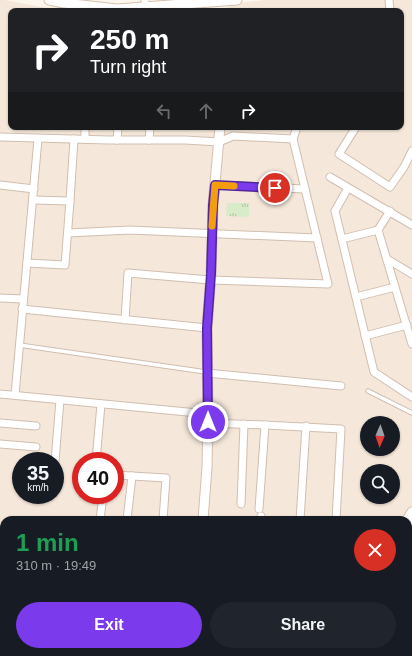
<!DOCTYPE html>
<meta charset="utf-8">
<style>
:root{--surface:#171b24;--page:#20242c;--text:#f1f3f6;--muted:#9ea1a6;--accent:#7c3aed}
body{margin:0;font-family:Helvetica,sans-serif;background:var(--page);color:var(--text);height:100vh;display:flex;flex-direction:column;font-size:15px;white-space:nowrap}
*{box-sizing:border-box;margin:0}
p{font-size:13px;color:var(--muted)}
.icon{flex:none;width:22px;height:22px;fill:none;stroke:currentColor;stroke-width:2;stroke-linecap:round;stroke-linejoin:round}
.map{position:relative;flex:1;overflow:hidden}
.side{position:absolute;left:0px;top:516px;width:412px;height:140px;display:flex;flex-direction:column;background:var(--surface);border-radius:12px 12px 0 0;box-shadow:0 1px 3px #0004}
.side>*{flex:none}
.banner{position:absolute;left:8px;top:8px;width:396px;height:122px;border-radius:8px;box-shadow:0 1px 3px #0004;background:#202124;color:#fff;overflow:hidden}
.needle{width:26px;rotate:182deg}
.buttons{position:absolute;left:360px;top:416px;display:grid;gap:8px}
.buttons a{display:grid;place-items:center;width:40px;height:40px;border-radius:50%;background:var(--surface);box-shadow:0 1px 3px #0004;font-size:20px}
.speed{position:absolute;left:12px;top:452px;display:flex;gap:8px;font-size:20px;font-weight:700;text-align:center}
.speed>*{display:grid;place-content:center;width:52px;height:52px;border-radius:50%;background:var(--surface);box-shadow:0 1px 3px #0004;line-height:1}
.speed small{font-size:10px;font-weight:400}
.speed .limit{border:6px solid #d22;background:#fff;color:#111}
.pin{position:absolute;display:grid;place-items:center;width:34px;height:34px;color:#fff;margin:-17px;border:2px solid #fff;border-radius:50%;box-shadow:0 1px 4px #0007}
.me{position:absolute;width:44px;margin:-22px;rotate:0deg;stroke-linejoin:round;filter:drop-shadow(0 0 3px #0008)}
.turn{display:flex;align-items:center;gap:14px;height:84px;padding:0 16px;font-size:18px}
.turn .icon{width:52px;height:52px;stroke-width:2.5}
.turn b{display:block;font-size:28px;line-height:34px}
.lanes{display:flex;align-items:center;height:38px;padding:0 16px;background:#0003;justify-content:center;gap:20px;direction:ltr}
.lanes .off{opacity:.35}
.round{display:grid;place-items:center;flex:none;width:42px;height:42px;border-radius:21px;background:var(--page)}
.headline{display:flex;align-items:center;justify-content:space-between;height:68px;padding:0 16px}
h1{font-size:24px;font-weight:600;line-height:30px;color:#1e9e55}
.button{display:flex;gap:8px;margin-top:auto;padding:8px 16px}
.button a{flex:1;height:46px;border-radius:24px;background:var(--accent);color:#fff;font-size:16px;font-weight:600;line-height:46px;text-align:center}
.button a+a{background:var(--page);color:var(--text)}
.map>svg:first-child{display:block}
</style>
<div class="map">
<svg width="412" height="656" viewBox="0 0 412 656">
<defs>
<pattern id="grass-tufts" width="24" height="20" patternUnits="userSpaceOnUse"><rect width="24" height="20" fill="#d8ecc9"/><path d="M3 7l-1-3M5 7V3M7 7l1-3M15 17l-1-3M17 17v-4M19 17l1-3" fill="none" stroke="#b4c2a5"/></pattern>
</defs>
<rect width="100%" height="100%" fill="#fdf6ec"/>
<!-- residential -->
<g fill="#f5e8da" fill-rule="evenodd">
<path d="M0,0H5L62,11H11V127H215L200,520H4V570L0,569ZM21,461H55V495H21ZM81,461H115V495H81Z"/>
<path d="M265,0H412V507L404,520H206L215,202L220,127H401V11H227L228,4ZM367,423H393V449H367ZM367,471H393V497H367Z"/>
<polygon points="412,553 412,656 402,656 395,652 408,652 408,560"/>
<polygon points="0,578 4,579 4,652 321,652 319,656 0,656"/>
</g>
<!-- grass -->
<polygon fill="url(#grass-tufts)" points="227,203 249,203 249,217 226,216"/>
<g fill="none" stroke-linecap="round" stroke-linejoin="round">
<defs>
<g id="lane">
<polyline points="19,345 206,372"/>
<polyline points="368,391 412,413"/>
<polyline points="151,652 180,656"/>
<polyline points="87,656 87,652"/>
<polyline points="201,656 201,652"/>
<polyline points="235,656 237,652"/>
<polyline points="269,656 272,652"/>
</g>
<g id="street">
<polyline points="145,0 145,2"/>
<polyline points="389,0 390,11"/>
<polyline points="356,127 339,154 390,187 404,167 412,151"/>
<polyline points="0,137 108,140 185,140 219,142 233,136 293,139"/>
<polyline points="85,139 85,127"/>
<polyline points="117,140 118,127"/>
<polyline points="149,140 150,127"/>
<polyline points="330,177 412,225"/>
<polyline points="0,185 34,189"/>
<polyline points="215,185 305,189"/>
<polyline points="348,188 335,211 374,372 412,397"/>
<polyline points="33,200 70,201 74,139"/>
<polyline points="390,211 378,230 412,344"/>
<polyline points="68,233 130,230 317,238"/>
<polyline points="342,239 378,230"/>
<polyline points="387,259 412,274"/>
<polyline points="27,263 65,265 70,201"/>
<polyline points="356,297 395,287"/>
<polyline points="0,298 23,299"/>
<polyline points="22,309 207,328"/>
<polyline points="125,320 128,273 210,280 328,284 293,139 297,127"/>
<polyline points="365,336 407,325"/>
<polyline points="207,373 341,386"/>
<polyline points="0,394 208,414"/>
<polyline points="15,395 38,139"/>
<polyline points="0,423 36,426"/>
<polyline points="207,423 265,425 341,429 336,520"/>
<polyline points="0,444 36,447"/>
<polyline points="55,461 60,400"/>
<polyline points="96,461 101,404"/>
<polyline points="115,475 166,478 163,520"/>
<polyline points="241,504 244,424"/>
<polyline points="259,509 265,425"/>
<polyline points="100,520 103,495"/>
<polyline points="127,520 132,476"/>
<polyline points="261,520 261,516"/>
<polyline points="300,520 306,426"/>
<polyline points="408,631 412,633"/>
</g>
<g id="secondary">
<polyline points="49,0 64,3 117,9 237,0"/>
<polyline points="203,520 207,467 208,414 207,328 211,274 213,205 220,127"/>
<polyline points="407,520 412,512"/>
<polyline points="408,532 412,525"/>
<polyline points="0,575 4,576"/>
<polyline points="378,652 385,656"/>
<polyline points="326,656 328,652"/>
<polyline points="336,656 339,652"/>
</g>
</defs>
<!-- lane casing -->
<use href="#lane" stroke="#d1beb0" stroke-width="5.5"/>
<!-- street casing -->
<use href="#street" stroke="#d1beb0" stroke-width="9"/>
<!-- secondary casing -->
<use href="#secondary" stroke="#d6c0b0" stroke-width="11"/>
<!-- lane -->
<use href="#lane" stroke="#fff" stroke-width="3.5"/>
<!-- street -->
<use href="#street" stroke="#fff" stroke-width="7"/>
<!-- secondary -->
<use href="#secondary" stroke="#fff" stroke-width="9"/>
</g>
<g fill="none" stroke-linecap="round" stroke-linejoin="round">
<defs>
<polyline id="route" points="208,422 207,328 211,274 213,205 215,185 275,188"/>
</defs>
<!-- route casing -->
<use href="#route" stroke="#51269a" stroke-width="10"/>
<!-- route -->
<use href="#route" stroke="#7c3aed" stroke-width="7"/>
<!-- slow -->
<polyline stroke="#f59e0b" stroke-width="7" points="212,226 215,185 234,186"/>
</g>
</svg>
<div class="buttons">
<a><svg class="needle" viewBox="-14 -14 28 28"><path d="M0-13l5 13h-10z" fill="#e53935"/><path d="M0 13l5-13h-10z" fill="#9ea1a6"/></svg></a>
<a><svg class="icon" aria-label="search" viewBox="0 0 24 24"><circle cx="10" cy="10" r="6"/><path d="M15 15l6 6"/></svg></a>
</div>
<div class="speed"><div>35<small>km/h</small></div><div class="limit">40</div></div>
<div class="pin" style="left:275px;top:188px;background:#d93025"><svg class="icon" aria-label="arrive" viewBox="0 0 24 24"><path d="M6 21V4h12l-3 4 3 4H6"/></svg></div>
<svg class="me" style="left:208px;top:422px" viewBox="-20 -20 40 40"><circle r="17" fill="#7c3aed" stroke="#fff" stroke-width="3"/><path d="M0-11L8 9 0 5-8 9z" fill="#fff"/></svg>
<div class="banner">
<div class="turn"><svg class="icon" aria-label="right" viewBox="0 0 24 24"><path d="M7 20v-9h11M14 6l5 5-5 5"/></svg><div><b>250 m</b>Turn right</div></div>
<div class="lanes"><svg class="icon off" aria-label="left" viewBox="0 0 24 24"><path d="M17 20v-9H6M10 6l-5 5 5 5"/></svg><svg class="icon off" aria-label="ahead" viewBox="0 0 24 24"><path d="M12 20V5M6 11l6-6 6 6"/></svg><svg class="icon" aria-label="right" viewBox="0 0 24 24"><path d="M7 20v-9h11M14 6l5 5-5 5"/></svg></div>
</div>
<section class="side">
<div class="headline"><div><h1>1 min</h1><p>310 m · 19:49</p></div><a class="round" style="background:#d93025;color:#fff"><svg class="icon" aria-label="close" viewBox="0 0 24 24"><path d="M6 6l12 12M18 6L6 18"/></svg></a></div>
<div class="button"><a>Exit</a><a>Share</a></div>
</section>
</div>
